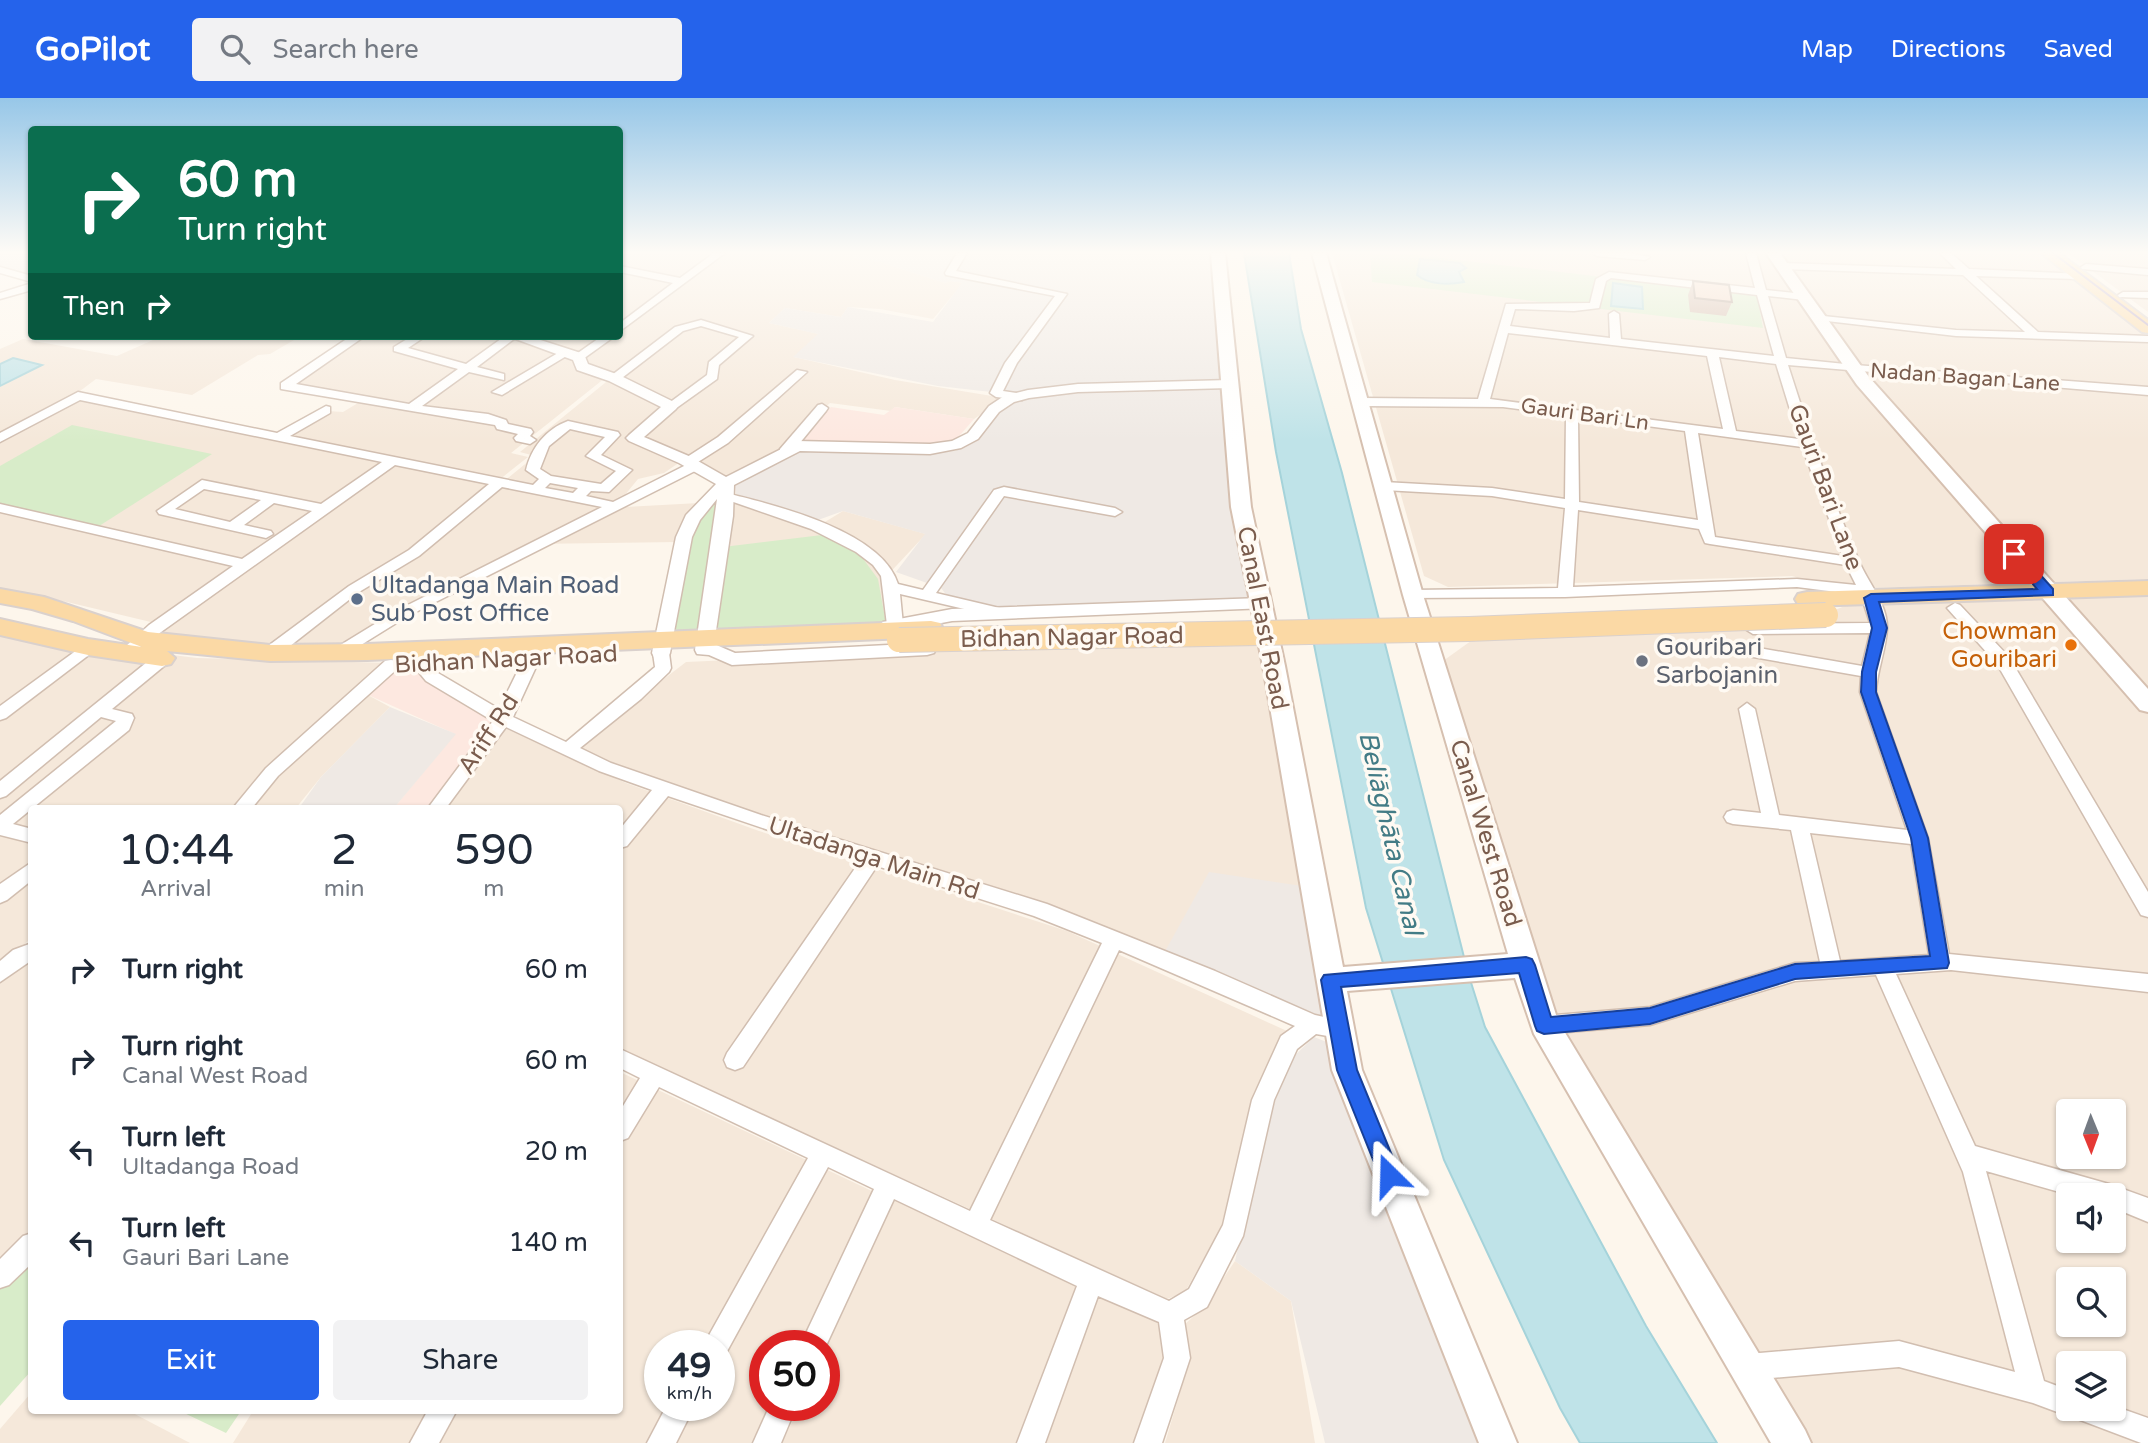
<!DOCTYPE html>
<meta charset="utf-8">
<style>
:root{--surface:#fff;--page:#f2f2f3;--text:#1f2937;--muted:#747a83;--accent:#2563eb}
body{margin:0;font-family:"Varela Round",sans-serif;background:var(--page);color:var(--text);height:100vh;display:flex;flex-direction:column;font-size:26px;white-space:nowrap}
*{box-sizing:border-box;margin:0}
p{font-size:23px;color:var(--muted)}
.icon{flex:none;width:38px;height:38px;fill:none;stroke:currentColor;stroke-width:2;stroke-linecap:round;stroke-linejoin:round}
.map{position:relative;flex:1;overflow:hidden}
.drawer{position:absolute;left:28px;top:707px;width:595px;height:609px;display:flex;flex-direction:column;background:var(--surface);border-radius:7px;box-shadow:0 2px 5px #0004}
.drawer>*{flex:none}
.guide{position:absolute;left:28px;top:28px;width:595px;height:214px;border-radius:7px;box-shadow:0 2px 5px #0004;background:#0b6e4f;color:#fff;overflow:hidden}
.needle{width:46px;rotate:179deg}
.fabs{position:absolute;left:2056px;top:1001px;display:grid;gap:14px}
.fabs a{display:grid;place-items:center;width:70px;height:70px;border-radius:7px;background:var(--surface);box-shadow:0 2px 5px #0004;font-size:35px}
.speed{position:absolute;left:644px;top:1232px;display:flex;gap:14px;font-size:35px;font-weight:700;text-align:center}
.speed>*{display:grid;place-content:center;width:91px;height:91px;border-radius:50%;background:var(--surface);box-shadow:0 2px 5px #0004;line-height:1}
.speed small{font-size:18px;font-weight:400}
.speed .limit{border:10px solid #d22;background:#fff;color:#111}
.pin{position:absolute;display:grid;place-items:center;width:60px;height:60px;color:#fff;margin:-30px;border-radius:14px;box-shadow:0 4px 10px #0006}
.me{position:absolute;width:77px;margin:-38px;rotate:338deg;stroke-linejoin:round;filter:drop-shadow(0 0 5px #0008)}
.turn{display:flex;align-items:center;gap:24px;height:147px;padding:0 35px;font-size:32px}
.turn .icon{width:91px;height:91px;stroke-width:2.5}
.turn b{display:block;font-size:49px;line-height:60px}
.then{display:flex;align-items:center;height:66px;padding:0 35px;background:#0003;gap:14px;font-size:26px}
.eta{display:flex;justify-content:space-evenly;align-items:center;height:119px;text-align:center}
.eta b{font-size:42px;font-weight:600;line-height:49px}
.primary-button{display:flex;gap:14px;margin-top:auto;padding:14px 35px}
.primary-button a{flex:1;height:80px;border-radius:7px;background:var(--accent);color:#fff;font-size:28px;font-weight:600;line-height:80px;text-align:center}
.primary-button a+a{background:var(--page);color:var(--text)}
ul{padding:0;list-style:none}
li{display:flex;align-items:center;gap:21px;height:91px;padding:0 35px}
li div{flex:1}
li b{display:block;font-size:26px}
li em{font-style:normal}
header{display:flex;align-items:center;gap:42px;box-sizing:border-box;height:98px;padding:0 35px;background:var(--accent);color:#fff}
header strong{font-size:33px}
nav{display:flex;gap:38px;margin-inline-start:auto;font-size:24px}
.search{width:490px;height:63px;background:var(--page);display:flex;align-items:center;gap:18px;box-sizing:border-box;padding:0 24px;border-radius:7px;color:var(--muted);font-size:26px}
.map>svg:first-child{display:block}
</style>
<header>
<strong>GoPilot</strong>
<div class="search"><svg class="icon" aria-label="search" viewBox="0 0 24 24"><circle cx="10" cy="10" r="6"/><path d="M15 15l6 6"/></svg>Search here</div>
<nav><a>Map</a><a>Directions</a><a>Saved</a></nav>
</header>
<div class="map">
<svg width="2148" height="1345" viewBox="0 0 2148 1345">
<rect width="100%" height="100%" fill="#fdf6ec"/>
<!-- residential -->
<g fill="#f5e8da" fill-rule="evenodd">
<polygon points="620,155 718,155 679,182 620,170"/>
<polygon points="722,155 840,155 839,157 877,163 945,185 951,183 963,185 933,221 880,211 848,209 841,219 785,210 769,225 819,236 794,259 895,282 1004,300 974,321 895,309 891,313 830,305 791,342 793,347 725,382 638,340 672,306 587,268 582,259 611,238 620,238 620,232"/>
<polygon points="1332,155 2042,155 2148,237 2148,481 1837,491 1792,478 1448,489 1424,478"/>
<polygon points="2068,155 2148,155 2148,214"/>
<polygon points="620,173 675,184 620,228"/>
<polygon points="162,238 301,238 270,256 258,257 192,297 96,281 76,296 0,337 0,251 23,241 117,258"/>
<polygon points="361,238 508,238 563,255 605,280 511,355 528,359 499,382 284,338 328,313 343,314 363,302 289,286"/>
<polygon points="521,238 606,238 579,256"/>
<polygon points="611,280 667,309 631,341 680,364 664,375 638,381 620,403 603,405 503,384 535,358 520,354"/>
<polygon points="78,300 386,364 155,525 67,504 0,493 0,343"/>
<polygon points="392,366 607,410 699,405 678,444 532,446 365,532 339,555 136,546"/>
<polygon points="730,402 815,430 843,413 926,436 883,482 891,526 707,541"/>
<path d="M2148,496V1345H1813L1559,921L1443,563L1475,540L1805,524L1845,508ZM2068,1013H2114V1059H2068ZM2068,1097H2114V1143H2068ZM2068,1181H2114V1227H2068ZM2068,1265H2114V1311H2068Z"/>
<polygon points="0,528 89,545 0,612"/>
<polygon points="1262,544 1309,789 1163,857 762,720 573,651 686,564 950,552"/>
<polygon points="98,548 197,560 392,565 266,672 236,710 32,710 31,843 28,843 0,868 0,621"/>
<polygon points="366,596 390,609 321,679 296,710 246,710 274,676"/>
<polygon points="503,628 626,685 759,733 1067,833 1287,933 1254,994 1221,1130 1185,1194 1167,1201 620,951 620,710 443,710"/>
<polygon points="32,856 31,1136 0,1168 0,879"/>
<path d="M620,974L876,1095L803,1248H765V1307H774L756,1345H233L253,1313L620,1312ZM660,1248H719V1307H660Z"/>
<polygon points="895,1100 1160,1225 1164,1262 1139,1345 782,1345 800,1307 824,1307 824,1254"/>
<polygon points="1235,1163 1291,1203 1315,1345 1165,1345 1187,1271 1184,1227 1204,1209"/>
<polygon points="31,1295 32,1312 129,1313 190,1345 0,1345 0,1331"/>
</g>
<!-- commercial -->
<g fill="#fde8e0">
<polygon points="831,309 884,317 895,309 974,321 953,345 930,349 797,348 799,341"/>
<polygon points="406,560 427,582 495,625 432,710 394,710 455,636 366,596"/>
</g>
<!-- industrial -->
<g fill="#efe9e4">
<polygon points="0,155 31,155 31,178 0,170"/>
<polygon points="840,155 1215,155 1227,285 1018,297 938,288 793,259 818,236 769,225 785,210 841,219 848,209 933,224 962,185 951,183 945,185 877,163 838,157"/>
<polygon points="1224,289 1250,500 958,512 941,490 896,474 925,436 843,413 818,422 736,396 735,386 799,352 911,356 955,353 980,341 996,317 1010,305 1027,300 1077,292"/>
<polygon points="390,609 456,636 394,710 299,710 321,679"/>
<polygon points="1209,774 1309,789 1329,923 1163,857"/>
<polygon points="1314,939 1329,945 1484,1345 1325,1345 1291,1203 1235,1163 1265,1031 1290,962"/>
</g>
<!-- green -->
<g fill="#d8ecc9">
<polygon points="1370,155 1398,155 1757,197 1763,230 1372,184"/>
<polygon points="72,327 212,356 96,430 0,408 0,368"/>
<polygon points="722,392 698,539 666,542 695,424"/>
<polygon points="822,437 858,454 878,481 886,526 710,538 723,449"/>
<polygon points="31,1155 31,1273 0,1308 0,1188"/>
<polygon points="180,1313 241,1312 241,1313 226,1335"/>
</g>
<!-- water -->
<g fill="#bfe3e8" stroke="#a5d3da" stroke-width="2">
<polygon points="1244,155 1289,155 1301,231 1342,375 1468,875 1485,929 1646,1228 1717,1345 1580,1345 1560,1310 1444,1062 1366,810 1276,354"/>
<path d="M1420,161L1460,165L1466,170L1459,174L1464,184C1449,187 1429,187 1417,177Z"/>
<polygon points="1613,185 1642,189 1643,211 1611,208"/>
<polygon points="13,260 42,267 0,288 0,266"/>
</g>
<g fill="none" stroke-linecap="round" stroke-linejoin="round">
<defs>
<g id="minor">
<polygon points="714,155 725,155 620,233 620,225 673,185 620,174 620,168 680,180"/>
<polygon points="957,155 967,155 956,173 1067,196 1017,265 1003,293 1022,296 1022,302 996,299 990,295 1005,265 1055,198 946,177 945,175"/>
<polygon points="1592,155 1629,155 1650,159 1645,162 1597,158"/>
<path d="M1746,155H1756L1766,192L1804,196L1809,199L1804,202L1768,198L1786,260L1855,267L2148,289V297L1788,267C1809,333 1831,399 1859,463C1868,485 1888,506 1887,531C1886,552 1877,572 1876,594L1928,740L1949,856L2148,876V894L1951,872L1896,876L1975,1048L2109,1086L2148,1100V1124L2114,1110V1097H2070L1986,1073L2044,1283L2068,1292V1311H2114V1308L2148,1320V1345H2141L2075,1320L2073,1316L2068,1318L2033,1305L1899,1269L1748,1282L1739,1278L1735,1269L1739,1260L1748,1256L1899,1243L2015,1274L1963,1074L1876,877L1795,883L1650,927L1544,936L1537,934L1533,927L1537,920L1544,918L1650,909L1795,865L1820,864L1791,732L1733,726L1727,724L1724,719L1727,714L1733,712L1761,715L1739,611L1747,605L1755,611L1779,717L1907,732L1860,594L1861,578L1719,553L1711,548L1719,543L1862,568L1870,535L1753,536L1745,531L1753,526L1870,525L1861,497L1797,489L1565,499L1408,500L1406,497L1408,494L1413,492L1558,490L1565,410L1492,398L1384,392L1377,388L1384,384L1492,390L1565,401L1566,317L1503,309L1361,308L1355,304L1361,300L1478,301L1506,206L1590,205L1596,181L1609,174L1755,190ZM1611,180L1757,197L1774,258L1621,241L1619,216L1614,213L1609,216L1610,240L1510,228L1515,211L1574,213L1599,210L1606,183ZM1508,235L1707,258L1723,331L1490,301ZM1719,259L1776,266L1799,341L1736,333ZM1578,319L1685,333L1698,422L1579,404ZM1698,335L1802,349L1843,458L1715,439ZM1578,412L1699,431L1705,445L1710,446L1846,467L1856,487L1797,481L1573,489ZM1810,735L1911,746L1929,857L1840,863Z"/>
<polygon points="1940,155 1951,155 1969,171 2083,176 2083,180 2079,181 1976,178 2038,234 2148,238 2148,244 1956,238 1818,222 1813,219 1814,217 1956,232 2025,234 1963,177 1783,171 1778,168 1783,165 1956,171"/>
<polygon points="2086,166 2148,171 2148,177 2082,171 2081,169"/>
<polygon points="0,169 32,178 32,184 0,175"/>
<polygon points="32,185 32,192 0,201 0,195"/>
<polygon points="2123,194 2148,194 2148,200 2119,199 2118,197"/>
<polygon points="701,222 753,238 719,267 717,281 675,311 665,308 707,277 709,264 739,239 701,228 683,233 618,283 608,280 675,229"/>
<polygon points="351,238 365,238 296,286 409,306 458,271 394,253 394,249 412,238 426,238 408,250 466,266 505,238 518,238 477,269 504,276 504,282 469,274 422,308 488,316 506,322 508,326 531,331 533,334 530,338 536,342 530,346 516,343 514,340 518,336 497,331 495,327 281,291 281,285"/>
<polygon points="602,238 615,238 583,261 575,261 575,257"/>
<polygon points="563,252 573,254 502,297 492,294"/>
<path d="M797,272L807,274L728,345L698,364L703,367L701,370L406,519L340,560L332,555L334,551L396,513L602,409L502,389L419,458L359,494L276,559L270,560L262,555L264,551L349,488L409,452L489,386L395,367L133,554L125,549L149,527L233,468L0,414V406L242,461L312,413L274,405L244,427L271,433L273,436L266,440L159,416L157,413L202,382L321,406L382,364L80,302L0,344V335L78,294L277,335L326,308L330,309V315L290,338L533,387L539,381L526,372C531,350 546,331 568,323L618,334L620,337L601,357L632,372L609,394L591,393L586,398L613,404L686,367L682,364L684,361L718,339ZM570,331L605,339L586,358L616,373L601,386L551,378L540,371L549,348ZM550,385L578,390L573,395L545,390ZM204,391L261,402L230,424L175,411Z"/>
<polygon points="822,306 828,310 826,313 790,357 780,357 780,351 818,307"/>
<path d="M1004,389L1115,410L1122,414L1115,418L1004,398L936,495L1008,512L1011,515L1008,518L1003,520L900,496L903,527L895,532L887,527L881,478L873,467L856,454L811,431L719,399L726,395C775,407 882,433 898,486L923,492L994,392Z"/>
<polygon points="1955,505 1960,507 2009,559 2148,794 2148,819 2141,817 1997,566 1947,510"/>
<polygon points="88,544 94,545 96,549 94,553 6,620 0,622 0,608"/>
<path d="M661,550L669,555L671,570L669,574L641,601L580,650L611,665L761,717L1047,806L1215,873L1315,917L1347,924L1350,931L1347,938L1339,940L1316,936L1297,951L1274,1002L1243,1138L1207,1209L1184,1222L1190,1260L1162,1345H1134L1164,1260L1159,1224L1098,1198L1045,1345H1017L1077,1188L894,1101L824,1252V1248H800L874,1091L828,1069L725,1257L719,1260V1248H703L808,1060L659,989L628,1040L620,1043V1013L640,980L620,970V951L970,1113L1102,845L1034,818L877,768L743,969L735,972L727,969L724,962L727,955L860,763L668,698L627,748L620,750V731L652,692L599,673L506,629L446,710H428L493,623L426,583L412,566L414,562H426L438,575L499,611L527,554H539L541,558L513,619L566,644L655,569L653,555ZM1119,852L1295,928L1281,938L1252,1002L1223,1127L1189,1191L1169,1203L990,1122Z"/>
<polygon points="163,555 169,556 171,560 169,564 112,611 132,616 134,620 129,632 13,726 32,731 32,745 0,737 0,717 116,623 101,619 6,698 0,700 0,683 157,556"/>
<polygon points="391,562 397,563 399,567 397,571 278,678 252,710 233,710 266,670 385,563"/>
<polygon points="32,764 32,782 7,802 0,805 0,786"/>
<polygon points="32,845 32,862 0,884 0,863 13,852"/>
<polygon points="32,1135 32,1165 9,1187 0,1190 0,1161 23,1138"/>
<polygon points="667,1307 695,1307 676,1345 647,1345"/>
<polygon points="770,1307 797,1307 781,1345 753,1345"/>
<polygon points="428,1312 457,1312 439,1345 410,1345"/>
</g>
<g id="tertiary">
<polygon points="507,238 528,238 584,256 588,266 619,277 676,305 678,308 676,311 644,339 691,359 726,379 797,343 930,346 952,343 968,335 989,308 1004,298 1028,292 1078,286 1230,282 1237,286 1230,290 1078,294 1029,300 1014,304 999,314 978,341 961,350 930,356 800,353 734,387 733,418 714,546 735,555 927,545 934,547 936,551 934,555 927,557 732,567 709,557 697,556 695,552 717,401 700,422 692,439 670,555 668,559 654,559 652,555 676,439 686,417 716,386 679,365 629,343 626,340 629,337 661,309 609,283 577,272 573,262"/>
<polygon points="1261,500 1267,502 1270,506 1267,510 952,523 883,536 874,530 883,524 952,511"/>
</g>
<g id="secondary">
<polygon points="1211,155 1225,155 1251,409 1285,568 1343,869 1508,856 1403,497 1312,155 1326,155 1423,497 1558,923 1805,1332 1811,1345 1771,1345 1534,936 1515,880 1347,893 1362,972 1517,1345 1479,1345 1332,972 1263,568 1231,409"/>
<polygon points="1766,155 1780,155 1869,279 2148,591 2148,614 2140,612 1857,287"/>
</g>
<g id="primary">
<polygon points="2041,155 2059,155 2148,222 2148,235 2142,234"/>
<polygon points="2148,483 2148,497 1807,508 1798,506 1795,501 1798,496 1807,494"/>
<polygon points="0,491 44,499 148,534 270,547 367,546 931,523 940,525 943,531 940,537 931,539 367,562 270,563 167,553 175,560 171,566 162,568 88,557 0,537 0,521 88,541 142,549 73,523 32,511 0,505"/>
</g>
</defs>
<!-- minor casing -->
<use href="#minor" stroke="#d1beb0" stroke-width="3"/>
<!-- tertiary casing -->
<use href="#tertiary" stroke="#d1beb0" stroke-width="3"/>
<!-- secondary casing -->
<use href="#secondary" stroke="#d6c0b0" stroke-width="4"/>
<!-- primary casing -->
<use href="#primary" stroke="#dad1cd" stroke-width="4"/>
<!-- minor -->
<use href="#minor" fill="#fff" fill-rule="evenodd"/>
<!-- tertiary -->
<use href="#tertiary" fill="#fff" fill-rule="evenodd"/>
<!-- secondary -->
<use href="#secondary" fill="#fff" fill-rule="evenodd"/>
<!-- primary -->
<use href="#primary" fill="#fbd9a5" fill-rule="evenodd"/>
<!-- tram -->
<polyline stroke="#b9a8c9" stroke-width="2" points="2053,155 2148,227"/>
<defs>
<polyline id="primary-bridge" points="899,542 1469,531 1826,517"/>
</defs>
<!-- primary-bridge casing -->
<use href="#primary-bridge" stroke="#dad1cd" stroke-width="26" stroke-linecap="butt"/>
<!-- primary-bridge -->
<use href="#primary-bridge" stroke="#fbd9a5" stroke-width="24"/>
</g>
<!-- wall -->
<polygon fill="#d1b7a8" points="1693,183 1732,204 1726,218 1690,214 1688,197"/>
<!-- building -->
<polygon fill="#f3d5c3" stroke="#aa9588" stroke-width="2" points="1693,183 1729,187 1732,204 1695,200"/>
<!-- sky -->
<linearGradient id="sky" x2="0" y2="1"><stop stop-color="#97c7e8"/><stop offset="0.45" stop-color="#fefbf6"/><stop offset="1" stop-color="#fefbf6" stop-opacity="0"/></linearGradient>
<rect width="2148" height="343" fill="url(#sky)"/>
<!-- route -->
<polygon fill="#2563eb" stroke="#184099" stroke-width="2" points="2014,452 2019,453 2053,491 2053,497 1879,504 1887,530 1876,574 1876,594 1928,740 1949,865 1947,870 1795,881 1650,926 1544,936 1537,933 1535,928 1519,875 1341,889 1357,972 1400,1077 1397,1084 1389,1087 1382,1084 1337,972 1321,882 1324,877 1526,859 1532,861 1535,867 1551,919 1650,910 1795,866 1930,858 1911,740 1861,594 1862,574 1872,530 1864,500 1871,496 2037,491 2008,456"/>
<!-- markers -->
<circle fill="#5c6f8a" stroke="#fffaf3" stroke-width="2.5" cx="357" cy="501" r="7"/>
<circle fill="#e8710a" stroke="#fffaf3" stroke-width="2.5" cx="2071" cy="547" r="7"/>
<circle fill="#6b7280" stroke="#fffaf3" stroke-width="2.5" cx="1642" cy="563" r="7"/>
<g text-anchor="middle" stroke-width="7" stroke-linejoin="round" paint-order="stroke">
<!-- far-street labels -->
<g font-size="21" fill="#7a5c4d" stroke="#fffaf3">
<text transform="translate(1965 279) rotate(4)" y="7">Nadan Bagan Lane</text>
<text transform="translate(1585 316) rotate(8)" y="7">Gauri Bari Ln</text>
</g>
<!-- street labels -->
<g font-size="24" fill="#7a5c4d" stroke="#fffaf3">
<text transform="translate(1826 389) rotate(70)" y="8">Gauri Bari Lane</text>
<text transform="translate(1263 520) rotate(79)" y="8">Canal East Road</text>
<text transform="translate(1072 539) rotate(-1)" y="8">Bidhan Nagar Road</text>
<text transform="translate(506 561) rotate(-3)" y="8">Bidhan Nagar Road</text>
<text transform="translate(488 636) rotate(-57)" y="8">Ariff Rd</text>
<text transform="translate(1486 735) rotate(73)" y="8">Canal West Road</text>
<text transform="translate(874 760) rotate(18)" y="8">Ultadanga Main Rd</text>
</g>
<!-- service labels -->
<g font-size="24" fill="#4e5e75" stroke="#fffaf3" text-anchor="start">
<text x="371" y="495">Ultadanga Main Road<tspan x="371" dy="28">Sub Post Office</tspan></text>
</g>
<!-- food labels -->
<g font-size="24" fill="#c56008" stroke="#fffaf3" text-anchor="end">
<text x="2057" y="541">Chowman<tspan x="2057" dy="28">Gouribari</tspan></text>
</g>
<!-- worship labels -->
<g font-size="24" fill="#5b616d" stroke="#fffaf3" text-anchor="start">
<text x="1656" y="557">Gouribari<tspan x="1656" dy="28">Sarbojanin</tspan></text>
</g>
<!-- water labels -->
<g font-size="26" font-style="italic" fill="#437c86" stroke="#fffaf3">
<text transform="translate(1391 735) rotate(77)" y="9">Beliāghāta Canal</text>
</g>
</g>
</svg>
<div class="fabs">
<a><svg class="needle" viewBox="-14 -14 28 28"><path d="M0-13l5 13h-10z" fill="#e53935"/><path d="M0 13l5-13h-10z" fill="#747a83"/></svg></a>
<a><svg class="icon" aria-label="sound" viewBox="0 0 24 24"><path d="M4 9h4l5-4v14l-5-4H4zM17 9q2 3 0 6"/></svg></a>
<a><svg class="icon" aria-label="search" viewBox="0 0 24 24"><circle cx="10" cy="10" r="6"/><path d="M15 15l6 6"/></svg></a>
<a><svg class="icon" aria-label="layers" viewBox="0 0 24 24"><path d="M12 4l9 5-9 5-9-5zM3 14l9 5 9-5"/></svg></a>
</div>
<div class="speed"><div>49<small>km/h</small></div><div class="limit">50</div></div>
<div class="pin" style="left:2014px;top:456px;background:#d93025"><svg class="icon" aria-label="arrive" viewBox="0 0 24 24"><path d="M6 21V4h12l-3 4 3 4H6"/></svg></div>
<svg class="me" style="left:1389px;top:1077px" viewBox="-20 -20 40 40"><path d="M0-17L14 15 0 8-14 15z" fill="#2563eb" stroke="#fff" stroke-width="4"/></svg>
<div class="guide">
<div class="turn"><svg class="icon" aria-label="right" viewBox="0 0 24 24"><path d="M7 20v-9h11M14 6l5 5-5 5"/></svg><div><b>60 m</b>Turn right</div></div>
<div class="then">Then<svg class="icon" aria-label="right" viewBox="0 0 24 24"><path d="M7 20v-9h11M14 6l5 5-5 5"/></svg></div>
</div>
<section class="drawer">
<div class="eta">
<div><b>10:44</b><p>Arrival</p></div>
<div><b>2</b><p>min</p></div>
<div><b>590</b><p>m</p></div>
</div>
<ul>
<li><svg class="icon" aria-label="right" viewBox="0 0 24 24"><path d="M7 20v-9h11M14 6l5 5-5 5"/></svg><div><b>Turn right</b></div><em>60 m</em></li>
<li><svg class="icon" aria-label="right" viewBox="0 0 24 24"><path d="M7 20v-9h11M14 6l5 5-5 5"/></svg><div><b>Turn right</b><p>Canal West Road</p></div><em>60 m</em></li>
<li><svg class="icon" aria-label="left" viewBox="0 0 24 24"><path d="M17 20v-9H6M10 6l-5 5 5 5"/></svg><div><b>Turn left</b><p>Ultadanga Road</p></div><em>20 m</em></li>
<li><svg class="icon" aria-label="left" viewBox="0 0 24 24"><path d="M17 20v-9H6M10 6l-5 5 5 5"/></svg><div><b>Turn left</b><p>Gauri Bari Lane</p></div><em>140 m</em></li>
</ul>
<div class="primary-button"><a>Exit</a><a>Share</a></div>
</section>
</div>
